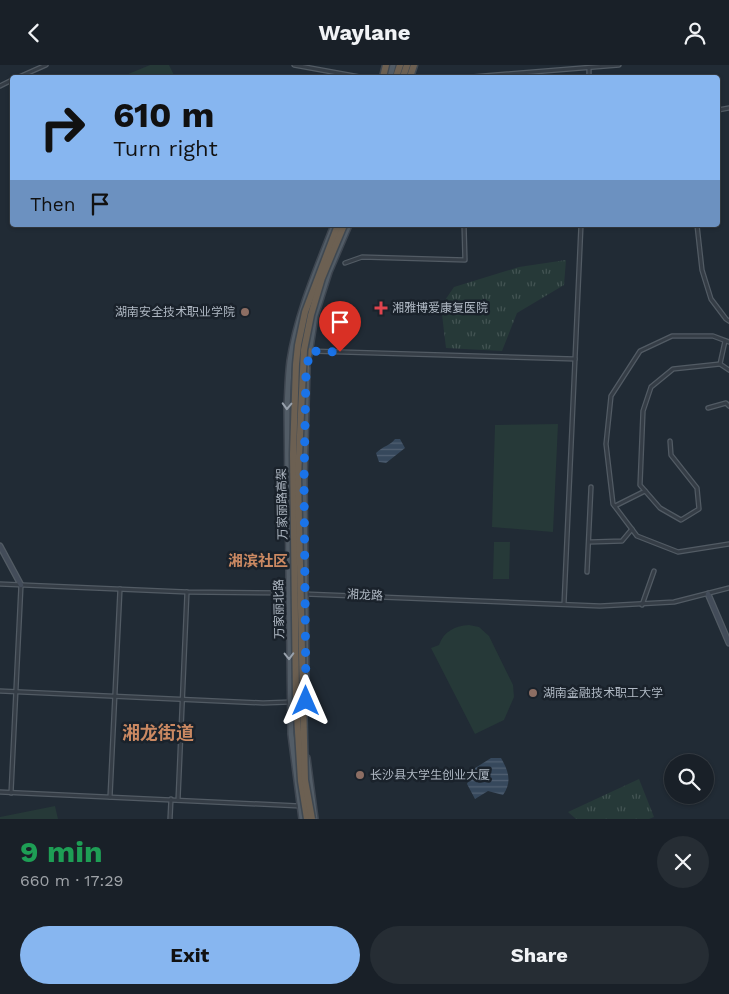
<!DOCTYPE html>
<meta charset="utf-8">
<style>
:root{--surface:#192028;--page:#262d34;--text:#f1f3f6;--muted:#9fa3a8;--line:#373e45;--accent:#87b6f0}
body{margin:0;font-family:"Work Sans","Noto Sans SC",sans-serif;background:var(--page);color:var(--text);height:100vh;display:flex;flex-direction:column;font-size:19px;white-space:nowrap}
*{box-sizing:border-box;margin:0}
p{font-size:16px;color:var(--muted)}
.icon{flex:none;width:28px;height:28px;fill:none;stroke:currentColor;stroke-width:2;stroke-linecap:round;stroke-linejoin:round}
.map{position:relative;height:754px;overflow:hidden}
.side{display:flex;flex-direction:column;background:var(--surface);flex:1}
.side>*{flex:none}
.hud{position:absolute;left:10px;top:10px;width:710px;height:152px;border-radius:5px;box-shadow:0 1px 4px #0004,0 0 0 1px var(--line);background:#87b6f0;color:#111;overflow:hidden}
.fabs{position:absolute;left:664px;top:689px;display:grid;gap:10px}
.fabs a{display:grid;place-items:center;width:50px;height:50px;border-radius:50%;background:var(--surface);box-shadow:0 1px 4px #0004,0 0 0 1px var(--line);font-size:25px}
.pin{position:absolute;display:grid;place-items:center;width:42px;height:42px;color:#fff;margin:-51px -21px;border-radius:50% 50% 50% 0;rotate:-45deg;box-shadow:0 0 5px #0007}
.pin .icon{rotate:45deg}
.me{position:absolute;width:55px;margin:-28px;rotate:0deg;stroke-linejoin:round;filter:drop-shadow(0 0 4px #0008)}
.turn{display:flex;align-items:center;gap:18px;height:105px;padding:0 20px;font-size:22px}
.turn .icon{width:65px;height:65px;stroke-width:2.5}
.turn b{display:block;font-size:35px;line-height:42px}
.then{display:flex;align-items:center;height:48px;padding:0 20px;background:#0003;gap:10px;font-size:19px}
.round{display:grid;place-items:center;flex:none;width:52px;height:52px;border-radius:26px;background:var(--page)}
.head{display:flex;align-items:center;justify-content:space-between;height:85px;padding:0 20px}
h1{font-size:30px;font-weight:700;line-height:38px;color:#1e9e55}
.cta{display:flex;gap:10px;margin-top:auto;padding:10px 20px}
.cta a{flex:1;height:58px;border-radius:30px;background:var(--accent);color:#111;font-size:20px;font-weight:700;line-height:58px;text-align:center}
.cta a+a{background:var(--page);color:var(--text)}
header{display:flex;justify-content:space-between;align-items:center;height:65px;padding:0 20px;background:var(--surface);font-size:22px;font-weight:700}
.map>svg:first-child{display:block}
</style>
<header><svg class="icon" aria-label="back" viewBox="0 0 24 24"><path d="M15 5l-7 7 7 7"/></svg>Waylane<svg class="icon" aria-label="person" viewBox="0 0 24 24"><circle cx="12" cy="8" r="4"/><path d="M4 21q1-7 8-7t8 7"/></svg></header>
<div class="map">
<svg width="729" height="754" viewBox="0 0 729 754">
<defs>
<pattern id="grass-tufts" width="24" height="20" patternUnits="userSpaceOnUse" patternTransform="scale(1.25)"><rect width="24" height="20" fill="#263938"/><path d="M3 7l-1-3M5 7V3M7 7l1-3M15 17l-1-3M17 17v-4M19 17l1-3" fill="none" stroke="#435453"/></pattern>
<pattern id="water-rules" width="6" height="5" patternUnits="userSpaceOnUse" patternTransform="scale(1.25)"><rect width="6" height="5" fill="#36485c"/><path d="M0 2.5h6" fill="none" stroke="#516072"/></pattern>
</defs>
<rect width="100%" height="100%" fill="#212b35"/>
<!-- grass -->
<g fill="url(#grass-tufts)">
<polygon points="566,195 564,220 517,248 502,286 446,283 441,241 454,222 519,202"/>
<polygon points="639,714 654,752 649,754 576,754 568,747"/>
</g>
<!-- garden -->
<g fill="#263938">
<polygon points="150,0 169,0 175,12 121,12"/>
<polygon points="558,359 553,467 492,462 495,360"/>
<polygon points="494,477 510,477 509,514 493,514"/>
<path d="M469,560L479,562L489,571L513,620L514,632L504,655L475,669L431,583L439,580C444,566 455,561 469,560Z"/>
<polygon points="55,741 58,754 0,754 0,752"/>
</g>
<!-- water -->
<g fill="url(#water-rules)">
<path d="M395,374H400L405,383L386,398L379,397L376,388C383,381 391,380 395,374Z"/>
<path d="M491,693H501C509,707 512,717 503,730L488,726L475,734L467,719L472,705Z"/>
</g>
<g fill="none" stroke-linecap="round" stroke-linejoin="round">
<defs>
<g id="street">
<polyline points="294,0 360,12"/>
<polyline points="19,12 46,0"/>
<polyline points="471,12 619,0"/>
<polyline points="589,12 589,3"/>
<polyline points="0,21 12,15"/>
<polyline points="718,45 729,43"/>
<polyline points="697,160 702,205 711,234 726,254 729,256"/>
<polyline points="345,198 362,192 465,195 464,160"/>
<polyline points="725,276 720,299 729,305"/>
<polyline points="729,277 713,271 672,271 640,286 611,331 606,379 613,439 637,471 678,487 729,479"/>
<polyline points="309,286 575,294"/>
<polyline points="708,343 726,338 729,341"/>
<polyline points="670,376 671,390 697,423 699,444 681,455 660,443 640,420 643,346 651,322 673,304 720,299"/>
<polyline points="615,441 645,426"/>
<polyline points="590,477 622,476 632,464"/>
<polyline points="587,507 591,422"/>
<polyline points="0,519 187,527 289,528"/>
<polyline points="305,529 600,541 674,537 729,523"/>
<polyline points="564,539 581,160"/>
<polyline points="642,540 654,506"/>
<polyline points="0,626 263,638 290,637"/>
<polyline points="0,727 300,741"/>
<polyline points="11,728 21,520"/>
<polyline points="110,732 120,524"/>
<polyline points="178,735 187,527"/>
<polyline points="170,754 171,734"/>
</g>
<g id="secondary">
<polyline points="0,481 21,520"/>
<polyline points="708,529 729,578"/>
</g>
<g id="primary">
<polyline points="390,12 393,0"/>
<polyline points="309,289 315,251 329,207 349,160"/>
<polyline points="306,627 304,416 307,303"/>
<polyline points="307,693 315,754"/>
<path d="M302,754L291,669L287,342C288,326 288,311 290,296C297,249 317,204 334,160"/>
</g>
<g id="highway">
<polyline points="383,12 386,0"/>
<polyline points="396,12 400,0"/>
<polyline points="403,12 407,0"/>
<polyline points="410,12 414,0"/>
<polyline points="305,305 309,286"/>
</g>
</defs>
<!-- street casing -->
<use href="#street" stroke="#525b64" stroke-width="5.5"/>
<!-- secondary casing -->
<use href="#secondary" stroke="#525b64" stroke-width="7"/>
<!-- primary casing -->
<use href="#primary" stroke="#3e4650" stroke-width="8"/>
<!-- highway casing -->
<use href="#highway" stroke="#3f4851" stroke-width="9"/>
<!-- street -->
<use href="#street" stroke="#353d46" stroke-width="3"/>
<!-- secondary -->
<use href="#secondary" stroke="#434c59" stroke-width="4.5"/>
<!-- primary -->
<use href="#primary" stroke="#525c66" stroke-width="5"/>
<!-- highway -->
<use href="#highway" stroke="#6c6052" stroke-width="6"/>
<defs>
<g id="highway-bridge">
<polyline points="307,754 301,716 296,634 293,389 296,299 298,280 305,247 338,160"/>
<polyline points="312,754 305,715 304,674 298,412 304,285 311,250 322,213 344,160"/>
</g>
</defs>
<!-- highway-bridge casing -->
<use href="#highway-bridge" stroke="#3f4851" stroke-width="9" stroke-linecap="butt"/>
<!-- highway-bridge -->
<use href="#highway-bridge" stroke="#6c6052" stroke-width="6"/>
</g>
<!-- one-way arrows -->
<defs><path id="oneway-chevron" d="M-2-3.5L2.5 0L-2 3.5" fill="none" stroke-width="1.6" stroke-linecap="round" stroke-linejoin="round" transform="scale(1.25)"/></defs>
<g stroke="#98a1ac">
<use href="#oneway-chevron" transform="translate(287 341) rotate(92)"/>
<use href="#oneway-chevron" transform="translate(289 591) rotate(89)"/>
</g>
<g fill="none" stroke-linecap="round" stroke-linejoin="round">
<!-- route -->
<polyline stroke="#1a73e8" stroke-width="9" stroke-dasharray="0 16.2" points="306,636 304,416 306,306 310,286 340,287"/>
</g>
<!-- markers -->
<path fill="#e0444e" stroke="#1a222b" stroke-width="2" d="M378.5 235.5h5v5h5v5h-5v5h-5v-5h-5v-5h5z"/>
<g fill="#8d6e63" stroke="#1a222b" stroke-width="2">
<circle cx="245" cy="247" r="5"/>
<circle cx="533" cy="628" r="5"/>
<circle cx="360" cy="710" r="5"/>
</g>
<g text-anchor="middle" stroke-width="5" stroke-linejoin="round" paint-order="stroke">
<!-- poi labels -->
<g font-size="12" fill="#afb8c3" stroke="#1a222b" text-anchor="start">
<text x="392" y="247">湘雅博爱康复医院</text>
<text x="235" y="251" text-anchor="end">湖南安全技术职业学院</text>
<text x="543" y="632">湖南金融技术职工大学</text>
<text x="370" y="714">长沙县大学生创业大厦</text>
</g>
<!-- street labels -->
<g font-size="12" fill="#afb8c3" stroke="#1a222b">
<text transform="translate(282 439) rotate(-91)" y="4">万家丽路高架</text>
<text transform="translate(365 530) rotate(3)" y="4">湘龙路</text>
<text transform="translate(279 544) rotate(-91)" y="4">万家丽北路</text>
</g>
<!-- quarter labels -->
<g font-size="15" font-weight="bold" fill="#cb8962" stroke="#1a222b">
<text x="258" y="501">湘滨社区</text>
</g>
<!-- district labels -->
<g font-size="18" font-weight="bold" fill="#cb8962" stroke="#1a222b">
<text x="158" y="674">湘龙街道</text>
</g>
</g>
</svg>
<div class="fabs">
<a><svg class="icon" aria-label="search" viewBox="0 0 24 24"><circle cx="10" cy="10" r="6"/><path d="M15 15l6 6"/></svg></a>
</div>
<div class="pin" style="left:340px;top:287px;background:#d93025"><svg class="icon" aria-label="arrive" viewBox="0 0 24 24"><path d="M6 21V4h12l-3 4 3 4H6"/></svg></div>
<svg class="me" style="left:306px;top:636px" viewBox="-20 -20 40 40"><path d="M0-17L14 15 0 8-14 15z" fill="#1a73e8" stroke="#fff" stroke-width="4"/></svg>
<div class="hud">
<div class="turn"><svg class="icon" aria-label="right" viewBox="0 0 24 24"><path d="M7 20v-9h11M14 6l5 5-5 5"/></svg><div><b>610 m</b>Turn right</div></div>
<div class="then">Then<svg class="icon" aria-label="arrive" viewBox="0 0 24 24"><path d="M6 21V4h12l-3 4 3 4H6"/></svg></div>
</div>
</div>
<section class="side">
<div class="head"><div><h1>9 min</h1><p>660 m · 17:29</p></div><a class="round"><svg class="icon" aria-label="close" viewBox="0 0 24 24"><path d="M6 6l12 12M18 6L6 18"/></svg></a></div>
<div class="cta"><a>Exit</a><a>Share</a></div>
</section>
